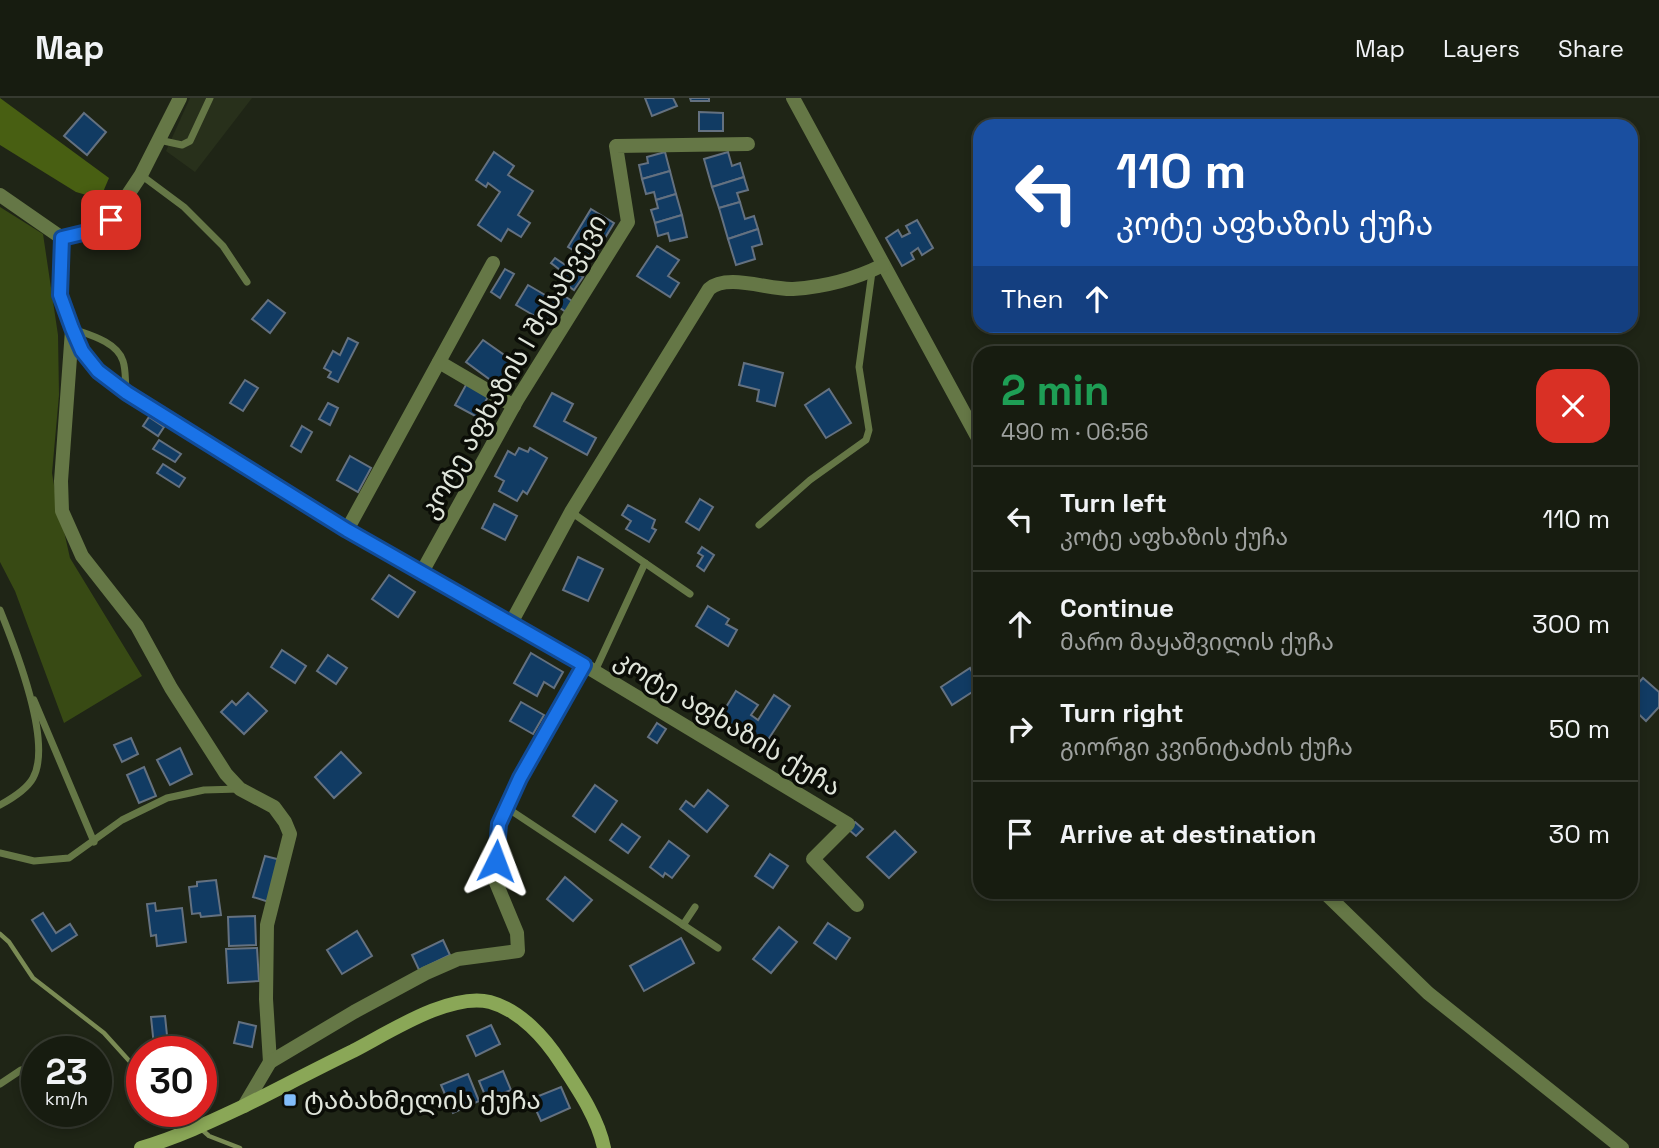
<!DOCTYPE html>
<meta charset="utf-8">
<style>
:root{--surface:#171c10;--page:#24291e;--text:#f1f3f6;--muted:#9ea19f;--line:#363a30}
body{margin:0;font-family:"Space Grotesk","Noto Sans Georgian",sans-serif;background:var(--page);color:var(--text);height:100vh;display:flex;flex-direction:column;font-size:26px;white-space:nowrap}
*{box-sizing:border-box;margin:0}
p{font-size:23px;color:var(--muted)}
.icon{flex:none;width:38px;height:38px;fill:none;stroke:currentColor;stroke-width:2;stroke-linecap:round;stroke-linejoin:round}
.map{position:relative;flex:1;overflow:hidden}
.sheet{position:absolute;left:973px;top:248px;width:665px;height:553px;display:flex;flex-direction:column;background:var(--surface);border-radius:21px;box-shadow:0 4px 10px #0003,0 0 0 2px var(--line)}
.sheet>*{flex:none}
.guide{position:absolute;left:973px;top:21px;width:665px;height:214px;border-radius:21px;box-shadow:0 4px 10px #0003,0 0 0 2px var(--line);background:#1a4fa0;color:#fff;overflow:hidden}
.speed{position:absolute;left:21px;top:938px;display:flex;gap:14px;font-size:35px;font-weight:700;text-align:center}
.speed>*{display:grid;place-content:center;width:91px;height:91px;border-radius:50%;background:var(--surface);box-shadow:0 4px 10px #0003,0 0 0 2px var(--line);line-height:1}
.speed small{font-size:18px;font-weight:400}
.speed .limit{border:10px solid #d22;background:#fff;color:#111}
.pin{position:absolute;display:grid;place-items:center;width:60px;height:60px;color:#fff;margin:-30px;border-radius:14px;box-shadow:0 4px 10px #0006}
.me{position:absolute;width:77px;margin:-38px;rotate:3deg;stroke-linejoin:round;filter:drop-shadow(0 0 5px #0008)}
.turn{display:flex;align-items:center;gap:24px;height:147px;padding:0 28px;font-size:32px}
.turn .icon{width:91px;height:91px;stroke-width:2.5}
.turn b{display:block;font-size:49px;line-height:60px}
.then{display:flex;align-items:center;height:66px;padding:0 28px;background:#0003;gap:14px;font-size:26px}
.round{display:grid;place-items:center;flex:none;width:74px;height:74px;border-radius:21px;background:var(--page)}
.overview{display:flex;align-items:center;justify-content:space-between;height:119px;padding:0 28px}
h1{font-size:42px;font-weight:800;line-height:52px;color:#1e9e55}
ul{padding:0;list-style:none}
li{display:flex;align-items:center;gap:21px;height:105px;padding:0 28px;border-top:2px solid var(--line)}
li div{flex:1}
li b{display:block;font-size:26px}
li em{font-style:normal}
header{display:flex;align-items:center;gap:42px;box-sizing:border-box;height:98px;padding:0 35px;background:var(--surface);border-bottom:2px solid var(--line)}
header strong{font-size:33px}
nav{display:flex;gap:38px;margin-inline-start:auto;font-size:24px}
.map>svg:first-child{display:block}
</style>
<header>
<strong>Map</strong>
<nav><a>Map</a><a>Layers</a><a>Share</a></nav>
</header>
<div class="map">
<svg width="1659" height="1050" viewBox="0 0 1659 1050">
<rect width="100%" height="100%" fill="#1f2516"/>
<!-- built -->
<polygon fill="#28301b" points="190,0 252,0 195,74 166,53"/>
<!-- green -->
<polygon fill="#384a14" points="0,109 43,136 58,237 59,297 52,375 55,393 70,460 142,578 64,625 15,493 0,464"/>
<!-- forest -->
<polygon fill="#485f12" points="0,0 109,80 100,101 76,94 0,47"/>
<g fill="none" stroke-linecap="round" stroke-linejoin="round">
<!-- stream -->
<g stroke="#7a8b54" stroke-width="4.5">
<polyline points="0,836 9,844 33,880 104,935 142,977"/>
<polyline points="181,1013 209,1038 240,1050"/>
</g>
</g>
<!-- building -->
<g fill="#113b63" stroke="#647180" stroke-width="2">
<polygon points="645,0 673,0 677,8 652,18"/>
<polygon points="690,0 709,0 709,3 691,3"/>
<polygon points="699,14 723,15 723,33 699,33"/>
<polygon points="84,15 106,34 87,57 64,38"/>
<polygon points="494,54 514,68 508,77 533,93 518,117 530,125 521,139 508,131 501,143 478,127 500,94 488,85 486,89 476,82"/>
<polygon points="665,54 670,73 642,81 639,67 648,65 647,59"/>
<polygon points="728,54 732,68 740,65 744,79 712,89 704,61"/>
<polygon points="670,73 676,96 656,102 654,94 646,96 642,81"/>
<polygon points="744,79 748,92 737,95 740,104 719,110 712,89"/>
<polygon points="676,96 682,117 655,125 651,112 658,110 656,102"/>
<polygon points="740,104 745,121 754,118 758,131 728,141 719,110"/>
<polygon points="591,111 614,125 591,163 568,149"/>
<polygon points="682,117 687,139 670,143 668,135 658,138 655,125"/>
<polygon points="917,122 933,150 922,157 918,150 911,155 914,161 902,168 886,140 898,132 902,139 910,135 906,128"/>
<polygon points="758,131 762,146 752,149 755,161 736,167 728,141"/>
<polygon points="657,148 679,162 668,178 679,185 670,199 637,178"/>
<polygon points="555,160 583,179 574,192 555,179 560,172 551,165"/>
<polygon points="505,171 514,176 500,200 491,194"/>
<polygon points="528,187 557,204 545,224 516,207"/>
<polygon points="563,197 572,203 566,214 557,208"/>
<polygon points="268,202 285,215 270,235 252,221"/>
<polygon points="348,240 358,245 338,284 328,279 331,274 324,270 333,253 340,257"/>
<polygon points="483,242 517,266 500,289 466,264"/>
<polygon points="744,265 783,275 775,308 757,303 759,292 739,287"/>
<polygon points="245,282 258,290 243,313 230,305"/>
<polygon points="467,285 489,297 477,319 455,307"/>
<polygon points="829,291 851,325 826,340 805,307"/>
<polygon points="552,295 573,306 564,323 596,340 587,357 534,328"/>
<polygon points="328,305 338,310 330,327 319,321"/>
<polygon points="149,319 164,329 158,338 143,328"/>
<polygon points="302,328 312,334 301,354 291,348"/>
<polygon points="159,342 181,356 175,364 153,351"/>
<polygon points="519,350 528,354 530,350 547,360 527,396 523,393 517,403 499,393 504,383 495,378 508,353 515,357"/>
<polygon points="350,358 371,370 358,394 337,382"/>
<polygon points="462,359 477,368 469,381 454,372"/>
<polygon points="163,366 185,380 179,389 157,375"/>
<polygon points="700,401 713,409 699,432 686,424"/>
<polygon points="494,406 517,418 505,442 482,430"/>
<polygon points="628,407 655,422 652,430 656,432 649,444 626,431 631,423 622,417"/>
<polygon points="702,449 714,457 704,473 697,468 703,458 698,455"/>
<polygon points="578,459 603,471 588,503 563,492"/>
<polygon points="389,477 415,494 398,519 372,501"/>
<polygon points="708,508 729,521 726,526 737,532 728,548 696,528"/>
<polygon points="282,552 306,568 295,585 271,569"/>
<polygon points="531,555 563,574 554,590 544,584 537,598 514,585"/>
<polygon points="328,557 347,570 336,586 317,573"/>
<polygon points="970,570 980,589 952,607 941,589"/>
<polygon points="1643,580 1659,594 1659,609 1646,623 1631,609 1638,600 1631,593"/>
<polygon points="736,593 758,607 751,617 758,622 774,597 790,608 762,651 748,643 751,639 720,619"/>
<polygon points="248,595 267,613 244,636 221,614 232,603 236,607"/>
<polygon points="521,604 544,617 533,636 510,623"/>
<polygon points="657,625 666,631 657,645 648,639"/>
<polygon points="131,640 138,656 122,664 114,647"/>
<polygon points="180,650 192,676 170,687 157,662"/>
<polygon points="341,654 361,675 334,700 315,679"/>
<polygon points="144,669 156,698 139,705 127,677"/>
<polygon points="595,687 617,703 595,734 573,718"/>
<polygon points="708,692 728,708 707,734 680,711 686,703 694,709"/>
<polygon points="855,724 863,731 856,738 848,731"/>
<polygon points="622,726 640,739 628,755 610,742"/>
<polygon points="895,733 916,754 889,780 867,759"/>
<polygon points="669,743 689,758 672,780 665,775 663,779 650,769"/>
<polygon points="770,756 788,768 773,790 755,778"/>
<polygon points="265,758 281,762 269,804 253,799"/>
<polygon points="565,779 592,802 573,823 547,801"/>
<polygon points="216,782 221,817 201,819 200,815 192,816 189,789 197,788 197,784"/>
<polygon points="155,805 156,813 182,810 186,844 157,848 156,837 151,838 147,806"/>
<polygon points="43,815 56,835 70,826 77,837 52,853 32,822"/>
<polygon points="255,818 256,847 229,848 228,819"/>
<polygon points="828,825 850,840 836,861 814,845"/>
<polygon points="779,829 797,844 771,875 753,861"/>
<polygon points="357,833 372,858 342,876 327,852"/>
<polygon points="681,840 694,865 644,893 630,868"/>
<polygon points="443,842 450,857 419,872 412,857"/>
<polygon points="257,850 259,883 228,885 226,851"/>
<polygon points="165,918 168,947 154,948 151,919"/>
<polygon points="239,924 256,928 252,949 234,945"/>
<polygon points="491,927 500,946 476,958 467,938"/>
<polygon points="503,973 511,992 487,1002 479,983"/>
<polygon points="468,976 479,1003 453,1015 441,987"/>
<polygon points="561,989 570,1010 541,1023 531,1001"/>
</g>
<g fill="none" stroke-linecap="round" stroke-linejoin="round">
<!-- lane -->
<g stroke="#657746" stroke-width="7">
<polyline points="159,42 182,47 190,43 210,0"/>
<polyline points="141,77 184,109 223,148 247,184"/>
<path d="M73,231C90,237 117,244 123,263C126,272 125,282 126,291"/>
<polyline points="571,414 690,496"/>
<polyline points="759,427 810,382 866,342 869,332 859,269 872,174"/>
<path d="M0,512C15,549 53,644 33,680C27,691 11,701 0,707"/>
<polyline points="595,573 645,465"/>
<polyline points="34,602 94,744"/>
<polyline points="507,710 718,850"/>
<polyline points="0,755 34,763 69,760 122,722 167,700 204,692 239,691"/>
<polyline points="683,827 695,809"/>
<polyline points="0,986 21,972 37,969"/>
</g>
<!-- street -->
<g stroke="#657746" stroke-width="14">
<polyline points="793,0 980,344"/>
<polyline points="0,97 62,140"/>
<polyline points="62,140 60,197 72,230 82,253 98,273 127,295 347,432 584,567 848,726 813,761 857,807"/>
<polyline points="62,140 87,134 111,122 141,77 180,0"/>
<polyline points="72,232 61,383 62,413 82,458 137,528 171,590 226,676 240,691 274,709 285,724 290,736 267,827 266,901 270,964"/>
<polyline points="439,264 514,308"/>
<polyline points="347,432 493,165"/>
<polyline points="422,474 517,302 628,124 616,48 748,46"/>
<path d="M510,527L571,414L709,191C727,175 769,192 793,191C824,189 855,181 883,167"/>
<polyline points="1324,794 1428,895 1622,1050"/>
<polyline points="244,1008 270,964 354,914 426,875 458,861 518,853 517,835 495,782 499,726 520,680 584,567"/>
</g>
<!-- secondary -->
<path stroke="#8aa757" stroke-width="14" d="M141,1050C176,1040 210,1024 244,1008C280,990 316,971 353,953C388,935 450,894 490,904C520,912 545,940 561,965C578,991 598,1020 604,1050"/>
</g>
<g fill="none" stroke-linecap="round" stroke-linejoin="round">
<defs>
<polyline id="route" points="111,122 87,134 62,140 60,197 72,230 82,253 98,273 127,295 347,432 584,567 520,680 499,726 496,763"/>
</defs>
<!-- route casing -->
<use href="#route" stroke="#114b97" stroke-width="18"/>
<!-- route -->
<use href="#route" stroke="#1a73e8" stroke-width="12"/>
</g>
<!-- markers -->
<rect fill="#81bdfa" stroke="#0b0d07" stroke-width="2.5" x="283" y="995" width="14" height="14" rx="3.5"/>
<g text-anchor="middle" stroke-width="7" stroke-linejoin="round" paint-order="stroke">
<!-- street labels -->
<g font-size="26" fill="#e0e5db" stroke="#0b0d07">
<text transform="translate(513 268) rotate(-60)" y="9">კოტე აფხაზის I შესახვევი</text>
<text transform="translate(728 625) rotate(31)" y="9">კოტე აფხაზის ქუჩა</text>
</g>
<!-- poi labels -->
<g font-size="26" fill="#e0e5db" stroke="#0b0d07" text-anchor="start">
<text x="304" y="1011">ტაბახმელის ქუჩა</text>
</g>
</g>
</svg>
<div class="speed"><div>23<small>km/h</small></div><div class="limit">30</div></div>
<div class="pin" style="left:111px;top:122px;background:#d93025"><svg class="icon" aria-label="arrive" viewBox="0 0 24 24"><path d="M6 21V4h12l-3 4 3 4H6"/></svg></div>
<svg class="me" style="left:496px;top:763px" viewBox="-20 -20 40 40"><path d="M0-17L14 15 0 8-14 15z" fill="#1a73e8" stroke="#fff" stroke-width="4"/></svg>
<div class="guide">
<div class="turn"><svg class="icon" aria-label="left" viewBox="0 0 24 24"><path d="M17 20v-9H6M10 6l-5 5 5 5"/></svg><div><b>110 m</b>კოტე აფხაზის ქუჩა</div></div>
<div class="then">Then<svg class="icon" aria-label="ahead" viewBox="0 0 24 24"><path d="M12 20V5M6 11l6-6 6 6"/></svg></div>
</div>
<section class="sheet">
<div class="overview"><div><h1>2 min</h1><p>490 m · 06:56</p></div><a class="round" style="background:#d93025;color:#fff"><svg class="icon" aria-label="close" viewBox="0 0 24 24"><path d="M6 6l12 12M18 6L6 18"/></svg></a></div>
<ul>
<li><svg class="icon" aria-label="left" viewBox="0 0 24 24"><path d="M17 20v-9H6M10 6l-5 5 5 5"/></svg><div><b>Turn left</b><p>კოტე აფხაზის ქუჩა</p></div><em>110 m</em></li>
<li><svg class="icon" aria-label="ahead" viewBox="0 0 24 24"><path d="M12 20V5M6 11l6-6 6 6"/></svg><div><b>Continue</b><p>მარო მაყაშვილის ქუჩა</p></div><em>300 m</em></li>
<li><svg class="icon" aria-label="right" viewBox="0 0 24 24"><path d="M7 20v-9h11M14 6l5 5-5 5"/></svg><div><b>Turn right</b><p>გიორგი კვინიტაძის ქუჩა</p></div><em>50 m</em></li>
<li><svg class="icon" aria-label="arrive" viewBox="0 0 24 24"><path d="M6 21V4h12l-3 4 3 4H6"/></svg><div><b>Arrive at destination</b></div><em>30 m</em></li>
</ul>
</section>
</div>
